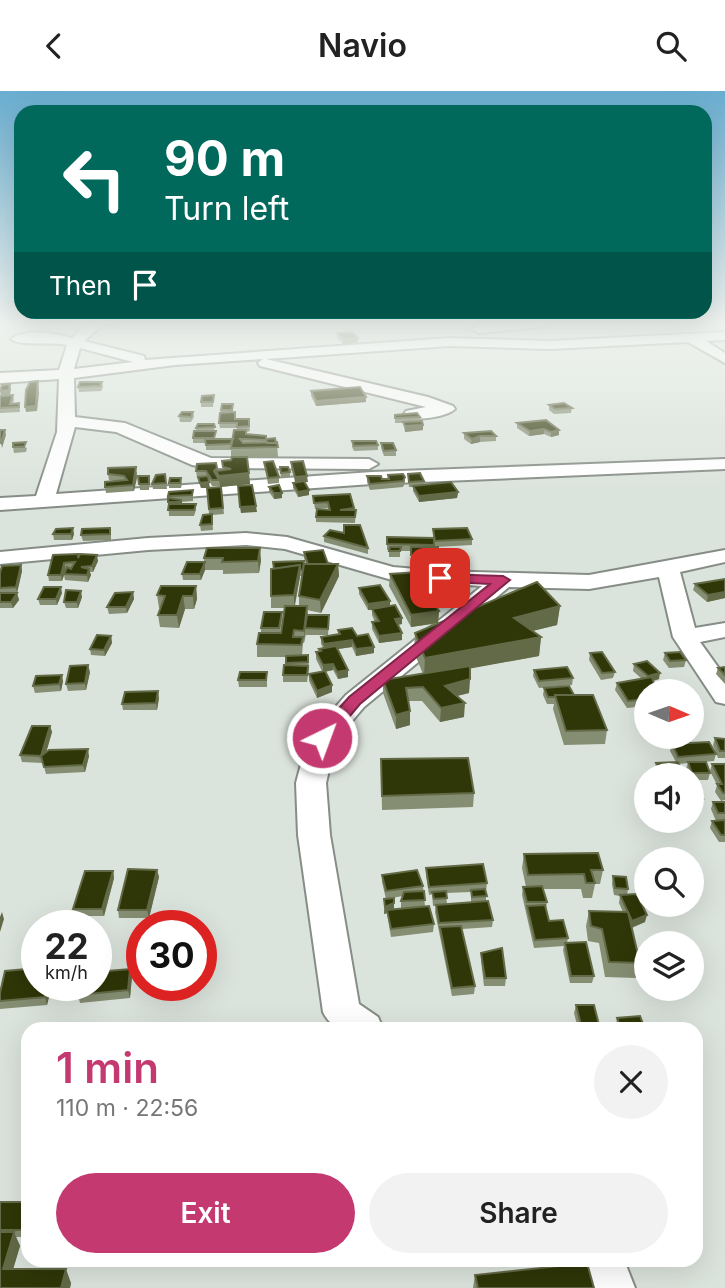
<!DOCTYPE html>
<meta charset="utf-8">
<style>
:root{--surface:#fff;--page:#f2f2f2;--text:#222;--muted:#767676;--accent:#c43970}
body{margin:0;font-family:Inter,sans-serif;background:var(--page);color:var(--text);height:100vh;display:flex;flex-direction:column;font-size:26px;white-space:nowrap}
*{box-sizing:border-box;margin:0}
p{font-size:23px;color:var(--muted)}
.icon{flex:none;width:38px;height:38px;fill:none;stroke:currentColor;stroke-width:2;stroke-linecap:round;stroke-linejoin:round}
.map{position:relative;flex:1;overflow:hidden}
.drawer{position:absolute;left:21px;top:931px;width:682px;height:245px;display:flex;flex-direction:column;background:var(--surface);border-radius:21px;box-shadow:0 7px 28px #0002}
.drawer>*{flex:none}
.top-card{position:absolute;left:14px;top:14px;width:698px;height:214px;border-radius:21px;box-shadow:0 7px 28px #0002;background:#00695c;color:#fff;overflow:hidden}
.needle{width:46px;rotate:92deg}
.buttons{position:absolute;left:634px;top:588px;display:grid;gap:14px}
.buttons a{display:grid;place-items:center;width:70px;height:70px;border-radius:50%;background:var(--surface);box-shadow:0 7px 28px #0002;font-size:35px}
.speed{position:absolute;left:21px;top:819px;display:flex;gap:14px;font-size:35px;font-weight:700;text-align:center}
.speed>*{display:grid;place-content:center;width:91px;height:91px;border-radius:50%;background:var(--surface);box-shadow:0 7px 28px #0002;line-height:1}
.speed small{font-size:18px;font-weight:400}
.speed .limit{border:10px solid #d22;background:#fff;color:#111}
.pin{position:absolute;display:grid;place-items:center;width:60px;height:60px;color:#fff;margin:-30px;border-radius:14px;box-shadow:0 4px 10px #0006}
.me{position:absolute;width:77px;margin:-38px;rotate:42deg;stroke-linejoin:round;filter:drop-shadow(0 0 5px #0008)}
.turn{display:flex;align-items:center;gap:24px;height:147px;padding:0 35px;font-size:32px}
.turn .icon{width:91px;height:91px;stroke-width:2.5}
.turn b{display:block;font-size:49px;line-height:60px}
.then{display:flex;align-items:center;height:66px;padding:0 35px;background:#0003;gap:14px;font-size:26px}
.round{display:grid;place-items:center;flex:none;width:74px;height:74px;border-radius:37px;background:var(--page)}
.overview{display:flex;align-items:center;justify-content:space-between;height:119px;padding:0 35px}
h1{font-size:42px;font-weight:600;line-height:52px;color:var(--accent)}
.cta{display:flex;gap:14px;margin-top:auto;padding:14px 35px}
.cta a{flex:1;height:80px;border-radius:42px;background:var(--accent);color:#fff;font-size:28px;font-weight:600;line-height:80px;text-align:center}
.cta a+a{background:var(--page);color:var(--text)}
header{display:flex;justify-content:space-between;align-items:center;height:91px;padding:0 35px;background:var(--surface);font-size:32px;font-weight:600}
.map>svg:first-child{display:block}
</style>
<header><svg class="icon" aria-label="back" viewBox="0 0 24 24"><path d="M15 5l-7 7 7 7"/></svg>Navio<svg class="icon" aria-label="search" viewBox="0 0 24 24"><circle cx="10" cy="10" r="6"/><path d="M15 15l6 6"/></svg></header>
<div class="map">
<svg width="725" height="1197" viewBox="0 0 725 1197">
<rect width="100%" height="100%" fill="#dbe4dc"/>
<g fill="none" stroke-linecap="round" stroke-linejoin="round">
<defs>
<g id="minor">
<path d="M86,232H105L84,250L144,265L145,269L449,247L550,250L725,241V249L706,250L725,262V272L688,251L550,258L449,255L266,268L428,306L453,315L455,318C446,326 413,332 404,323L406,320L426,316L260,275L258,272L263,268L175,274L74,287L75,326L125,332L211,367L369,368L378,373L369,378L211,377L192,374L116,341L75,336L56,403L372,381L725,368V378L372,393L0,419V407L36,405L57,341L59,288L0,292V282L59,279L67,254C52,250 21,256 11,248C25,237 56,242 72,247ZM80,257L133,271L74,278Z"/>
<polygon points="498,232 548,232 542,236 479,242 472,238 479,234"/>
<path d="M246,442L287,446L393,476L440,480L589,484L725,459V471L680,481L695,537L725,532V546L700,551L725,586V613L716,611L673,546L659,486L589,498L509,496L364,616L336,649L326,692L330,744L359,913L378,926L383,938C358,938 335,946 323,921L298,744L296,692L308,647L346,604L482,495L392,489L285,458L246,454L148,459L0,473V461L148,447Z"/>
<polygon points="578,1169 624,1169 635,1197 587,1197"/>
</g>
</defs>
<!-- minor casing -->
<use href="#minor" stroke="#868d86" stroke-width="4"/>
<!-- minor -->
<use href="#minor" fill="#fff" fill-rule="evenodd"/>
</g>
<!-- wall -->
<g fill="#858d72" fill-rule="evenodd">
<polygon points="102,232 137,232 137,233 103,235"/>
<polygon points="337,242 358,247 358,251 343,253 337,247"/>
<polygon points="102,291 103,296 101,300 79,301 78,296"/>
<polygon points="311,300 366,311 316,315 311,305"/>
<polygon points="13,304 14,309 13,313 19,312 20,321 0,322 0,305"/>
<polygon points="214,304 213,316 201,316 201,311"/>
<polygon points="233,313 233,321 236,328 249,328 250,340 247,341 247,343 277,351 278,366 247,367 250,393 220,396 220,395 212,395 209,389 201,397 199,392 198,386 200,386 197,386 196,380 223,379 222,370 231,369 231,358 231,359 206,359 206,352 193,352 193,347 196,340 196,337 214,333 215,348 233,348 237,337 220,337 219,332 221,319"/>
<polygon points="549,314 572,317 571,322 554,323 549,319"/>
<polygon points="193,321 194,326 191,331 180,331 179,325"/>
<polygon points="395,324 420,326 423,339 405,341 403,332 395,332"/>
<polygon points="517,332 559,339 559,344 551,346 544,343 529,345 517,337"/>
<polygon points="464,342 496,345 496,350 480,351 471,353 464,348"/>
<polygon points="352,350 378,354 378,359 354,360 352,356"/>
<polygon points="13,352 27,357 26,361 14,362 13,356"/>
<polygon points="381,352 396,359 396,365 384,365 381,357"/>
<polygon points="264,371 279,386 279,392 268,393"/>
<polygon points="291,371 308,391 304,391 309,399 309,404 298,406 293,397 293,392 295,391 291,376"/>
<polygon points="280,376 290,381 290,386 281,387"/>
<polygon points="137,381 134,400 106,402 105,396 118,390 109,389 108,383"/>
<polygon points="165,383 167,398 153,398 152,393"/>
<polygon points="408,383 424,390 424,394 458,401 457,407 419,411 413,400 413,396 409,396"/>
<polygon points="138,385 149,385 149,399 140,399"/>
<polygon points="367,385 382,388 405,386 405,392 403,396 370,399 367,391"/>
<polygon points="181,387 182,393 181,397 169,397 169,392"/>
<polygon points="221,396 224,423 212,424 213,439 201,440 200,434 209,423 207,397"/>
<polygon points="269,396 282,402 282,407 274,408 269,401"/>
<polygon points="193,399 193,410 181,411 181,413 196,413 196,419 194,425 169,425 168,405"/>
<polygon points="313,405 354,417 354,419 356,419 355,432 316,431 316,426 329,419 328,417 315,418"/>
<polygon points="433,438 472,448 472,454 435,456 434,454 434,456 438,464 438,470 411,470 411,460 400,460 400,466 389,466 389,459 387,459 387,446 433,447"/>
<polygon points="344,442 368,457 368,463 324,451 324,445"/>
<polygon points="53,443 74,443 72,449 54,449"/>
<polygon points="111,443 111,449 83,450 81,444"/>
<polygon points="207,457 261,469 259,482 223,483 223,479 205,479 201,489 183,489 182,483 204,471 204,467"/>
<path d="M304,461L328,473H338L339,485L321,522L307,519L308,524L329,531L328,544H306V543L304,552H303L302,564H308L309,578L307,591H283V584L286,574V566H257V553L261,542V537L282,528L280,542H281L285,517H271V505L306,473L304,467ZM300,485H302L299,505V515H295Z"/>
<polygon points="53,464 79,466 98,470 93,481 90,481 91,484 88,491 65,489 64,484 62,490 49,490 48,484"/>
<polygon points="21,474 22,480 17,502 19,509 13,517 0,517 0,482"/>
<polygon points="390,483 460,511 436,516 439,520 438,532 411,536 389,495"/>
<polygon points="725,488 725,507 707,511 693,499 695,493"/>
<polygon points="196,495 197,508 194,518 185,518 179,537 160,536 158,524 161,517 159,517 157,504"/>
<polygon points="359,497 390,515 402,527 402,533 398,534 402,542 402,549 379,552 372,538 372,531 375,531 372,524 372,519 368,519 359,503"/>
<polygon points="133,501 134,508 127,522 109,523 107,516"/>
<polygon points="62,502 57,514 40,514 38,508"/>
<polygon points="82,506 78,517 66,517 64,511"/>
<polygon points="560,515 557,534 532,540 541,546 539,565 470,577 469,602 457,605 464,626 440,631 422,610 409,610 410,634 396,638 383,602 383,589 423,583 414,561 415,542"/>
<polygon points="338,539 357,545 374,562 356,565 352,556 338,558 348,579 348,586 338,588 333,579 325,581 332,594 332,601 317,607 309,590 309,583 322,580 316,568 316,561 319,561 319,558 323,557 321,553 321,546 338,543"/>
<polygon points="111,545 112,552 105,565 91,564 90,558"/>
<polygon points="590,562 615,581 613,587 601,589 589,569"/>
<polygon points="665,562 686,569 684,576 669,577 663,569"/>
<polygon points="634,573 659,588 653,590 646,600 646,615 627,617 615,599 617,592 642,588 633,580"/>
<polygon points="725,576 725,593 716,583 718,577"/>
<polygon points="534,579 573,587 572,594 539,597 533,585"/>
<polygon points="90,581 86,599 68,600 66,593"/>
<polygon points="267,588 267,596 239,596 238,589"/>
<polygon points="63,590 61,600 35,602 33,595"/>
<polygon points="544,597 574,604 607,639 605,653 564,654 553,618 554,613 547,613 543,604"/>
<polygon points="159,607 157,619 123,619 122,613"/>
<polygon points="50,635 52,641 46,662 89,665 85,681 46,683 43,672 22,671 20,664"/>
<polygon points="715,647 725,648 725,667 718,667 713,654"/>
<polygon points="672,653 716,663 714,670 702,671 710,682 708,689 691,689 691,684 688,684 686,678 688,672 679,673 679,684 657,684 655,679 656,672 676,671 670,660"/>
<polygon points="381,668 474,702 473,716 382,719"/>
<polygon points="712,673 725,673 725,709 721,710 715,701 717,694 710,680"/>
<polygon points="691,699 703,708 701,715 691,716"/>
<polygon points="713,711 725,711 725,751 719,751 710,737 712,730 716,730 711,718"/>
<polygon points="524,763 603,779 600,793 595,793 592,807 583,807 581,798 543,798 547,811 546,817 549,830 568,847 567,852 594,885 592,892 570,892 563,859 564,855 534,857 522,804 523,796 526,796 522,777"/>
<path d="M426,777L487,792L486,800V810L493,829L492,836L462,838L475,895L474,903L452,905L435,821L436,815H433L432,803L429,804L426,784ZM471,801V811L447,813L446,802Z"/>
<polygon points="157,779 159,786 149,827 119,827 118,819"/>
<polygon points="113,780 114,787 104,825 75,825 73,818"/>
<polygon points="382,784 423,795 425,815 434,833 433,841 391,846 387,822 384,823 384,808 394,812 394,818 401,817 401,810 403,805 386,808 382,791"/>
<polygon points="613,785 628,798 627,804 645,831 632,837 640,872 636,887 605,886 599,852 588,850 586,835 589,820 623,821 619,812 620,805 614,804 612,793"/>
<polygon points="481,862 506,887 505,895 484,895 481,870"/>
<polygon points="132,885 130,907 80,912 78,904"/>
<polygon points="52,894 47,914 0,918 0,902"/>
<polygon points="576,914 599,934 598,938 578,938 574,922"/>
<polygon points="617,927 645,938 617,938 616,935"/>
<polygon points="0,1111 28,1111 28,1138 25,1146 16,1146 20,1155 13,1178 71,1192 70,1197 0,1197"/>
<polygon points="475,1184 594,1197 473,1197"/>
</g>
<!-- shaded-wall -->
<g fill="#636a47">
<polygon points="358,247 358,251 343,253 343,248"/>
<polygon points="38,290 39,303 37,320 26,321 25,316"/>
<polygon points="10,293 11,298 10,304 1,305 0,300"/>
<polygon points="366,306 366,311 316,315 316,310"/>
<polygon points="423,334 423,339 405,341 405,335"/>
<polygon points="544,338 544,343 529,345 530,340"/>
<polygon points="5,339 6,344 2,357 1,352"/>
<polygon points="559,339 559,344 551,346 551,341"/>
<polygon points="480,345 480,351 471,353 472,348"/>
<polygon points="136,376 137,387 134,400 133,394"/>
<polygon points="249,382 250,393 220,396 219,385"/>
<polygon points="307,385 308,391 295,392 295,386"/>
<polygon points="209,391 210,397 201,397 200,392"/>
<polygon points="309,399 309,404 298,406 298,401"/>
<polygon points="458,401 457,407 419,411 419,405"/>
<polygon points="274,402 282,402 282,407 274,408"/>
<polygon points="256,415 257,421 241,422 240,416"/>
<polygon points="73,437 74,443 72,449 71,443"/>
<polygon points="260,457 261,469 259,482 258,470"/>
<polygon points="97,464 98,470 93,481 92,475"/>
<polygon points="64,472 66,478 62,490 61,484"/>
<polygon points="205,472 205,479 201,489 200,483"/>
<polygon points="338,473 339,485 321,522 320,509"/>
<polygon points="21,474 22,480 17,502 16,496"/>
<polygon points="300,474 300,486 294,517 294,504"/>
<polygon points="89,478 91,484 88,491 87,484"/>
<polygon points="196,495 197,508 194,518 193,505"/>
<polygon points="61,496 62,502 57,514 56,508"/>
<polygon points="461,498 460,511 429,517 429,505"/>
<polygon points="81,500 82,506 78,517 77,511"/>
<polygon points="133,501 134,508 127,522 126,516"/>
<polygon points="725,501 725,507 707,511 708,504"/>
<polygon points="17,502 19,509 13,517 11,511"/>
<polygon points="183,505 185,518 179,537 177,524"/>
<polygon points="390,510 390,516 368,519 368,513"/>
<polygon points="307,515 308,528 305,537 304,552 304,540"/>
<polygon points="560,515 557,534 512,545 514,527"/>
<polygon points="439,520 438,532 411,536 411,524"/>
<polygon points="402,527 402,533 395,534 395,528"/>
<polygon points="402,542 402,549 379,552 379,545"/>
<polygon points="111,545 112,552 105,565 104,559"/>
<polygon points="541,546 539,565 424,586 425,567"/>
<polygon points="352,549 352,556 324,560 324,553"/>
<polygon points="374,556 374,562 356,565 356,558"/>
<polygon points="333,573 333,579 323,581 323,574"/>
<polygon points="88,574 90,581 86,599 85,592"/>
<polygon points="348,579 348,586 338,588 337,581"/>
<polygon points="660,582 659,588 646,592 648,585"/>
<polygon points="62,584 63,590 61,600 59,593"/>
<polygon points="470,588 469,602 444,608 445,595"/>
<polygon points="332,594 332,601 317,607 317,600"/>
<polygon points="158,600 159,607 157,619 156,612"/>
<polygon points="465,612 464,626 440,631 441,617"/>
<polygon points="410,620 410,634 396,638 396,624"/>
<polygon points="50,635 52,641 43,672 41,665"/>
<polygon points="88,658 89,665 85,681 83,674"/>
<polygon points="681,678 679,684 673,684"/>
<polygon points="157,779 159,786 149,827 147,819"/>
<polygon points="113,780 114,787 104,825 102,818"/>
<polygon points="394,812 394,820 387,819 387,822 384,823 385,816"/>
<polygon points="666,814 685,814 665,818"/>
<polygon points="2,821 4,828 0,841 0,826"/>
<polygon points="647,824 645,831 630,837 632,830"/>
<polygon points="130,878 132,885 130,907 128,899"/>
<polygon points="48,894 52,894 47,914 45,906"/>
<polygon points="28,1124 28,1138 25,1146 22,1139"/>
<polygon points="14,1141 20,1155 9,1192 3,1178"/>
<polygon points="66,1178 71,1192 70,1197 61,1197"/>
</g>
<!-- building -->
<g fill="#2f3607" stroke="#636a47" stroke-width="2">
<polygon points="352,241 358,247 343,248 337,242"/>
<polygon points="38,290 36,315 25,316 26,299 30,291"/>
<polygon points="80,291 102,291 100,295 78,296"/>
<polygon points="10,293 9,299 0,300 2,294"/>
<polygon points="360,296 366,306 316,310 311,300"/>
<polygon points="13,304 10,313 19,312 19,316 0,317 0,305"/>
<polygon points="214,304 213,311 201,311 202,305"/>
<polygon points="564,312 572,317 555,318 549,314"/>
<polygon points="222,313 233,313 232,319 221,319"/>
<polygon points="182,321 193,321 191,326 179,325"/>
<polygon points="235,321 235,328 249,328 249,335 237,336 237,332 219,332 220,322"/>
<polygon points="417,322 420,326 395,327 395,324"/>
<polygon points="546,329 559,339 551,341 544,338 530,340 517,332"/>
<polygon points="422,330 423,334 405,335 403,331"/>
<polygon points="198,333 214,333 215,336 196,337"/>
<polygon points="0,339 5,339 1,352 0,352"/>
<polygon points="234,339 246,339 246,343 266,345 266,349 240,348 243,352 277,351 278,356 231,357"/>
<polygon points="194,340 216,340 214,347 193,347"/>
<polygon points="491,340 496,345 480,345 472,348 464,342"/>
<polygon points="275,347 276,352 267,352 266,348"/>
<polygon points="205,348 233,348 230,353 206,354"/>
<polygon points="352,350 376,350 378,354 354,355"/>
<polygon points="26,351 24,356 13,356 13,352"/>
<polygon points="381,352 393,352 396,359 384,360"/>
<polygon points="232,366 247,366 249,382 219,385 216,380 231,378 223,376 222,370 231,369"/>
<polygon points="273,370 279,386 268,387 264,371"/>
<polygon points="303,370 307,385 295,386 291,371"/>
<polygon points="216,372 217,377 214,380 219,389 212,389 206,380 196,380 197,373"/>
<polygon points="136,376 133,394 105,396 105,391 127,389 124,385 108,383 108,377"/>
<polygon points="280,376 288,376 290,381 281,382"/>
<polygon points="420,382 424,390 409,391 408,383"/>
<polygon points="165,383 166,392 152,393 156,384"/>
<polygon points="403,383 405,386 403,390 370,393 367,385 381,385 382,388 389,388 388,384"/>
<polygon points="138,385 149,385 149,393 139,393"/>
<polygon points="208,385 209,391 200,392 198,386"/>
<polygon points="170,387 181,387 180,392 169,392"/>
<polygon points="304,390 309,399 298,401 293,392"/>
<polygon points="451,391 458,401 419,405 413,395"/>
<polygon points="252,394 256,415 240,416 238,395"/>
<polygon points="279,394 282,402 274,402 269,396"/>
<polygon points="221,396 223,417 209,418 207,397"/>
<polygon points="193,399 192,404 168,405 169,401"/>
<polygon points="350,403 354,417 340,419 356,419 355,426 316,426 317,418 330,419 328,411 314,412 313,405"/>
<polygon points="168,407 181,409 181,411 168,411"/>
<polygon points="169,413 196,413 194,419 168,419"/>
<polygon points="212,423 212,433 200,434 203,424"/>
<polygon points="344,434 360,434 368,457 324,445 330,439 344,442"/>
<polygon points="73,437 71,443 53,443 56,438"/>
<polygon points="110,437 110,443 81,444 82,438"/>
<polygon points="467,437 472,448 435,450 433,438"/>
<polygon points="387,446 434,447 434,454 387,453"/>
<polygon points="390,456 401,456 400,460 389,460"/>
<rect x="411" y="456" width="27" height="8"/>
<polygon points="207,457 260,457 258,470 222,471 223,467 204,467"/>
<polygon points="323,459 328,473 308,473 304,461"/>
<polygon points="78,463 78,467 80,463 97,464 92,475 81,476 89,478 87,484 64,483 67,476 71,478 75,471 64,472 61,484 48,484 53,464"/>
<polygon points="304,470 303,479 300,479 300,474 274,478 273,471"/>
<polygon points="187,471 205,471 200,483 182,483"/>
<polygon points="304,473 338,473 320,509 299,505"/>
<polygon points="21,474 16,496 0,497 0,482 2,475"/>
<polygon points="300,474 294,504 271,505 271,478"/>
<polygon points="452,479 461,498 429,505 439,520 411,524 390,483"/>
<polygon points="725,488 725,501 708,504 695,493"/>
<polygon points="537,491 560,515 514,527 541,546 425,567 415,542"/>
<polygon points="380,494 390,510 368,513 359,497"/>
<polygon points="161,495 196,495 193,505 183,505 177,524 158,524 165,505 157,504"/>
<polygon points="44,496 61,496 56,508 38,508"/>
<polygon points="66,499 81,500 77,511 64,511"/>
<polygon points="133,501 126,516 107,516 115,502"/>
<polygon points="0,502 17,502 11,511 0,511"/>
<polygon points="395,514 402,527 395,528 402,542 379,545 372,531 379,530 372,518"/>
<polygon points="285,515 307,515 304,540 294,539 293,546 303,546 301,554 257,553 259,542 281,542"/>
<polygon points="264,521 282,521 279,537 261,537"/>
<polygon points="307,524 329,524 328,538 305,537"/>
<polygon points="352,537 357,545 368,543 374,556 356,558 352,549 324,553 321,546 340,543 338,539"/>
<polygon points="97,544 111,545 104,559 90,558"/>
<polygon points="336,555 348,579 337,581 333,573 323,574 316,561 321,560 319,558"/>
<polygon points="602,561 615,581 602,582 590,562"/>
<polygon points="680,561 686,569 670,570 665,562"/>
<polygon points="308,564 308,571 286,572 286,565"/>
<polygon points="647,570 660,582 648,585 634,573"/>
<polygon points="88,574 85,592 66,593 70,575"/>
<polygon points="284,574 308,575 307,584 283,584"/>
<polygon points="470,575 470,588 445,595 465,612 441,617 423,596 406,597 410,620 396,624 383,589"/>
<polygon points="567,576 573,587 539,590 534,579"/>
<polygon points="725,576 725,584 718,577"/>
<polygon points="325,580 332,594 317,600 309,583"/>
<polygon points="240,581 267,581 266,589 238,589"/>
<polygon points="62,584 59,593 33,595 36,585"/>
<polygon points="652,586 656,600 646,600 646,608 628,610 617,592"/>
<polygon points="569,595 574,604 555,604 555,606 548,606 544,597"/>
<polygon points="158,600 156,612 122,613 125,601"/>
<polygon points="555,604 593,604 607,639 566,640"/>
<polygon points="32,635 50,635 41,665 49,659 88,658 83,674 44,676 41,665 20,664"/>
<polygon points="715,647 725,648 725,660 720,660"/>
<polygon points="709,651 716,663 678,666 672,653"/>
<polygon points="468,667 474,702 382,705 381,668"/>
<polygon points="678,671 681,678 673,684 661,682 656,672"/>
<polygon points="688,671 706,671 710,682 692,682"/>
<polygon points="712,673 725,673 725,702 723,702 717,693 722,693"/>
<polygon points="698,698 703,708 691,709 691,699"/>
<polygon points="713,711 725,711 725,722 718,722"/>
<polygon points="725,729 725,744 721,744 712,730"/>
<polygon points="598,762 603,779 591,779 595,792 586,792 584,783 528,784 524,763"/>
<polygon points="654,764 669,764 670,768 656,768"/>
<polygon points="483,773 487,792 429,796 426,777"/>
<polygon points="128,778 157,779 147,819 118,819"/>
<polygon points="417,779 423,795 386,800 382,784"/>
<polygon points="85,780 113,780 102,818 73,818"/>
<polygon points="613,785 626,786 628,798 615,797"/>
<polygon points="542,795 547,811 527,811 523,796"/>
<polygon points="485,798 487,805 472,806 471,799"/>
<polygon points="424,800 425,809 401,810 404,801"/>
<polygon points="446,800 447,807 434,808 432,801"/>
<polygon points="637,803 647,824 632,830 620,804"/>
<polygon points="394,807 394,812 385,816 384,808"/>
<polygon points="488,810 493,829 439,832 436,814"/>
<polygon points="545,814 549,830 563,829 568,847 535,849 527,815"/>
<polygon points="429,815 434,833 391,838 387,819"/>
<polygon points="589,820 628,821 640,872 609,871 602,838 591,835"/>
<polygon points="461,835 475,895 452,897 440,836"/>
<polygon points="586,851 594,885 571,885 565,852"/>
<polygon points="502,857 506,887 485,887 481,862"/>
<polygon points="37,877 37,894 48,894 45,906 0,910 0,902 5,880"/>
<polygon points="130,878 128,899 78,904 79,894 96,894 96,881"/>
<polygon points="576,914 594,914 599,934 581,934"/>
<polygon points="640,925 645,938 621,938 617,927"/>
<polygon points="0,1111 28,1111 28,1124 22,1139 0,1139"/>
<polygon points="0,1141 14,1141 3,1178 66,1178 61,1197 0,1197"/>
<polygon points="587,1172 594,1197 478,1197 475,1184"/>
</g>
<!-- sky -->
<linearGradient id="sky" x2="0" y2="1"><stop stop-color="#69add0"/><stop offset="0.58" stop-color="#eff3ef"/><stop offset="1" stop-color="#eff3ef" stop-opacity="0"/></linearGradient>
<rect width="725" height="400" fill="url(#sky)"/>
<!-- route -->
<polygon fill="#c43970" stroke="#7f2549" stroke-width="2" points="440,483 503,485 510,489 360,613 328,651 316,651 313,647 316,643 349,606 490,493 435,490 435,484"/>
</svg>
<div class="buttons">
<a><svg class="needle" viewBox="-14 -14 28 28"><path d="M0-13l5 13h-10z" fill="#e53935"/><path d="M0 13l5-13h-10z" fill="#767676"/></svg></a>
<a><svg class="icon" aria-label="sound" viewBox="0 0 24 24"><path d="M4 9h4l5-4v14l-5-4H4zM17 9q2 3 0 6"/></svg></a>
<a><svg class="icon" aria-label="search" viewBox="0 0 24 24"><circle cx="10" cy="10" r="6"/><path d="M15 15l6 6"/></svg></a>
<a><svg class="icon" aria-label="layers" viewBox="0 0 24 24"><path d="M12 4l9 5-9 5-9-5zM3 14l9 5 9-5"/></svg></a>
</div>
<div class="speed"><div>22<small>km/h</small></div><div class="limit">30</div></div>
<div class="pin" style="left:440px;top:487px;background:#d93025"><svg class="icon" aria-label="arrive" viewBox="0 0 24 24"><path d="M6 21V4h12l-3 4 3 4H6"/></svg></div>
<svg class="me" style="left:322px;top:647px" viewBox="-20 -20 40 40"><circle r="17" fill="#c43970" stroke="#fff" stroke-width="3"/><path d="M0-11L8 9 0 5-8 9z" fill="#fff"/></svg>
<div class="top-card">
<div class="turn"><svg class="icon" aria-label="left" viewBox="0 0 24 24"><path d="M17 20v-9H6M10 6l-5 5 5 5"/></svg><div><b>90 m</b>Turn left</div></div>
<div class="then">Then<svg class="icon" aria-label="arrive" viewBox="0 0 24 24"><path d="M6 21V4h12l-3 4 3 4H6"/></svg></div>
</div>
<section class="drawer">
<div class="overview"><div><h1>1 min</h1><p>110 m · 22:56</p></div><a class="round"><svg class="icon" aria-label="close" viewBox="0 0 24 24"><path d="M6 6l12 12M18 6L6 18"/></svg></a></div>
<div class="cta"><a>Exit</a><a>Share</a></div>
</section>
</div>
